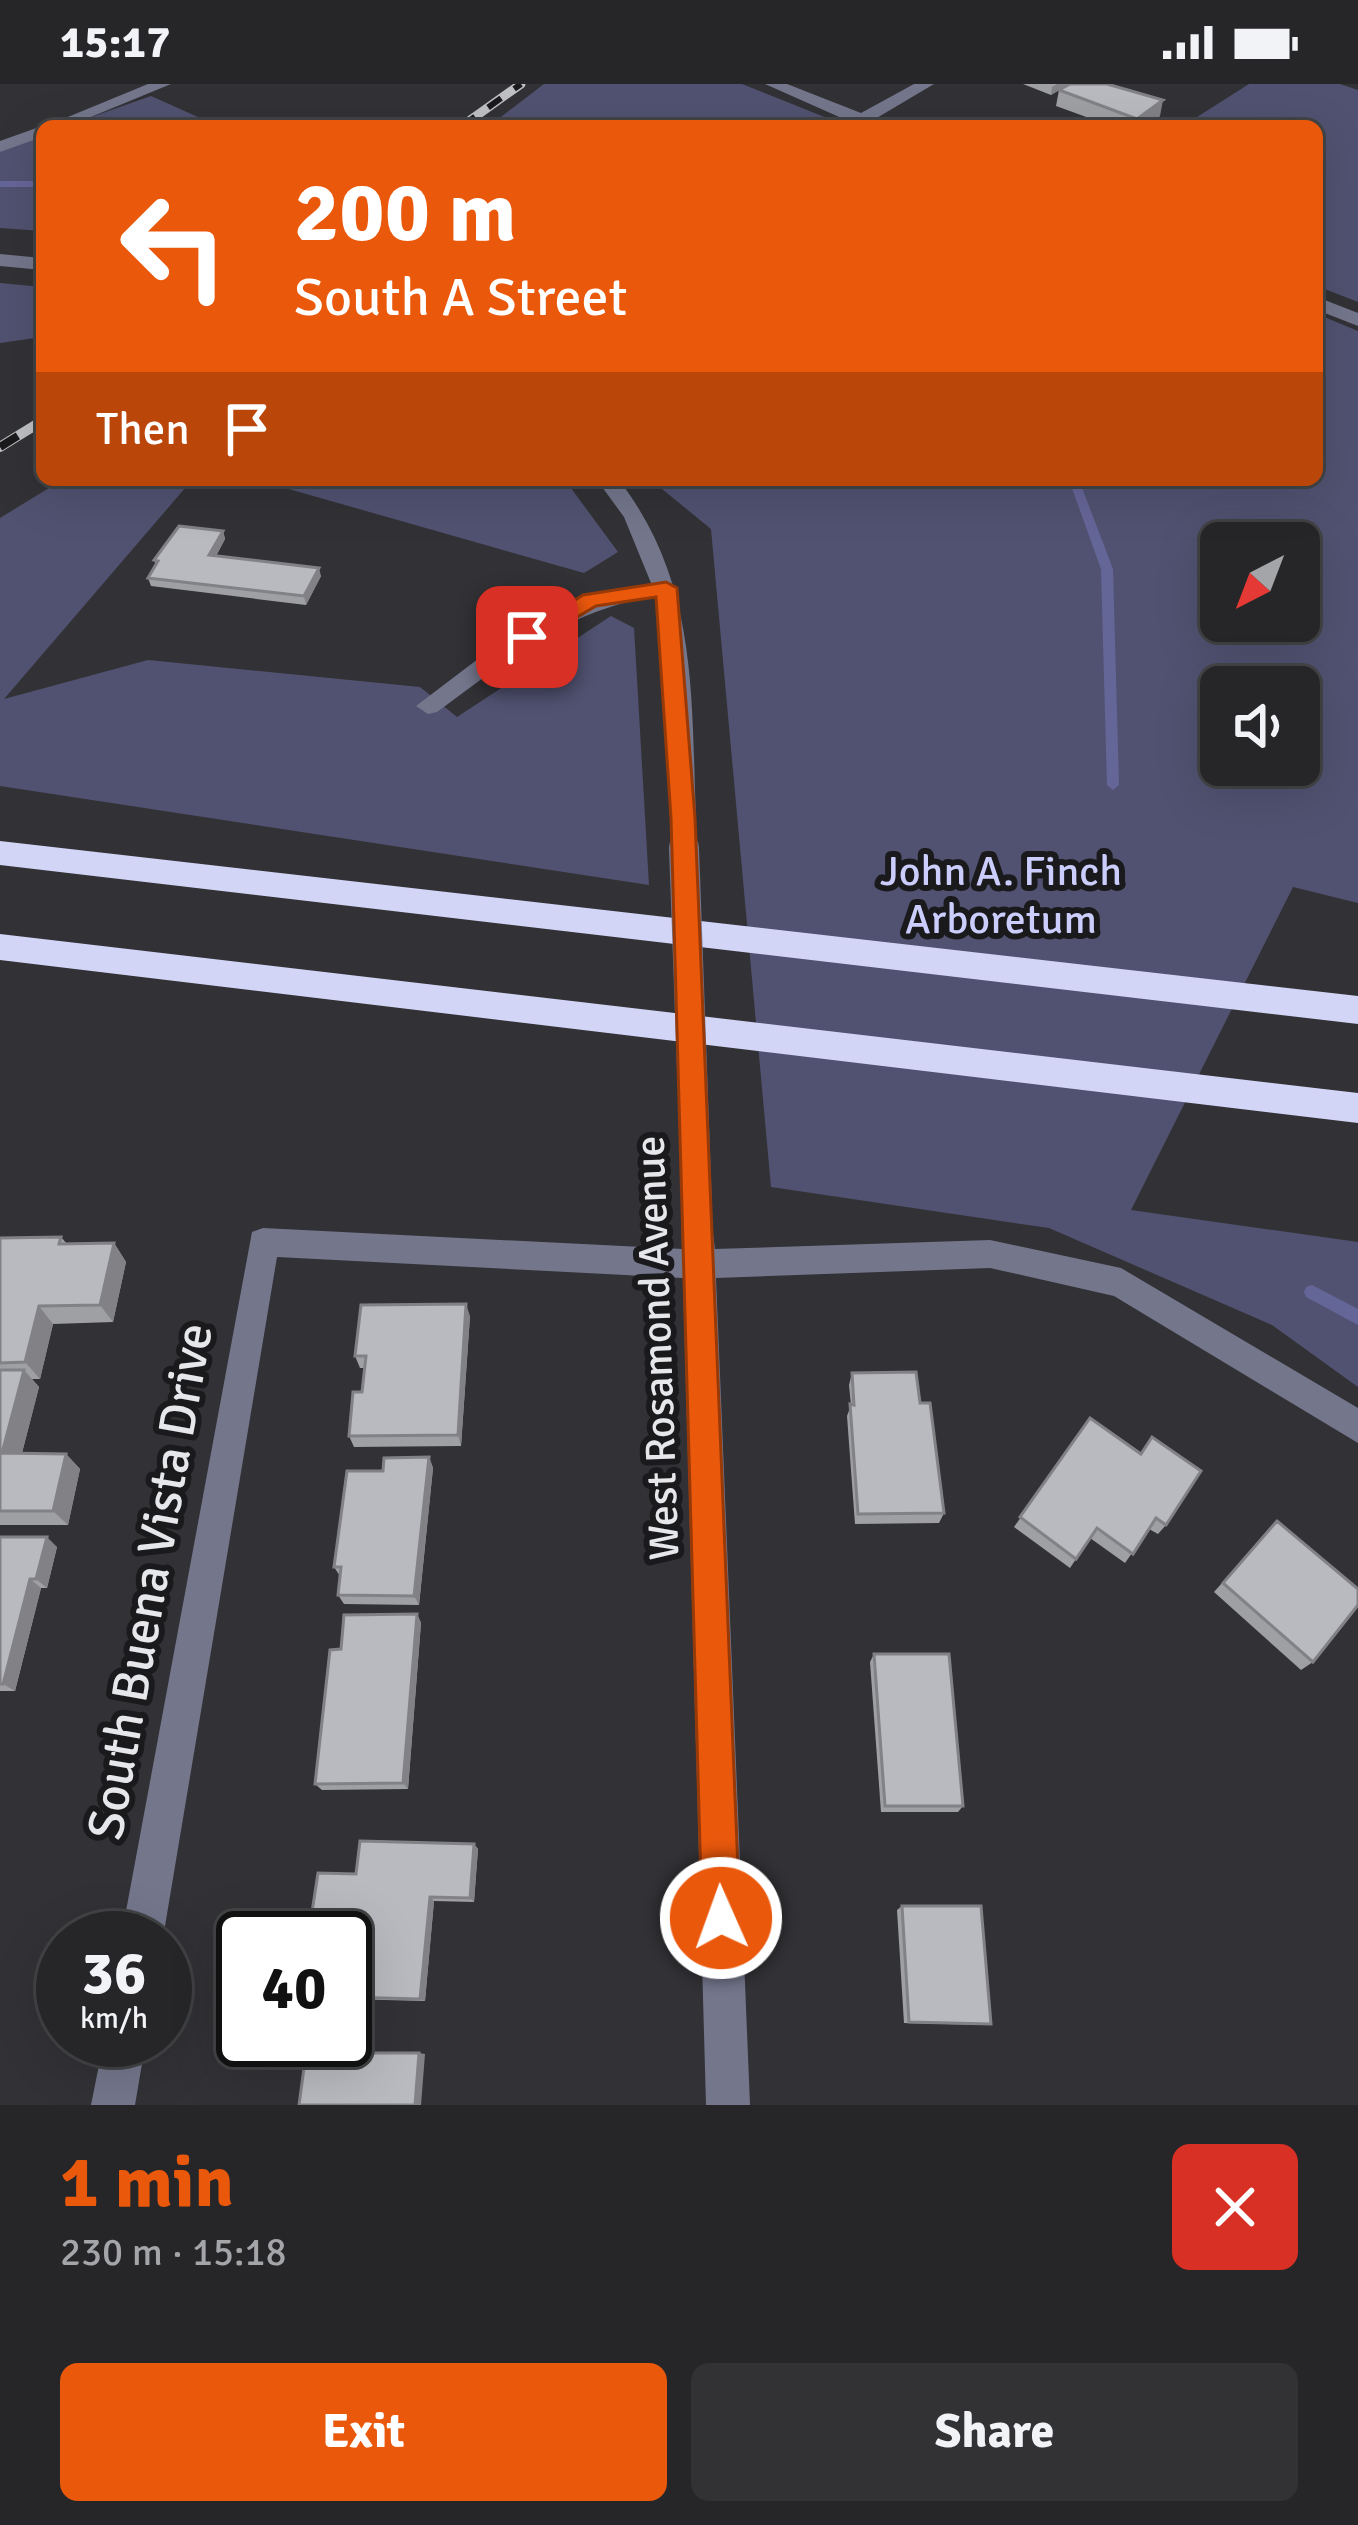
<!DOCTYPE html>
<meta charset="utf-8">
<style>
:root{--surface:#262628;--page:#323234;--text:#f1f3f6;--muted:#a4a5a8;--line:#424345;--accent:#ea580c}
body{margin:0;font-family:Signika,sans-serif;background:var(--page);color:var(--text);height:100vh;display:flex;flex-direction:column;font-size:45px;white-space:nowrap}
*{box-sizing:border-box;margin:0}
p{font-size:39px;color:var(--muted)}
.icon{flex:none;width:66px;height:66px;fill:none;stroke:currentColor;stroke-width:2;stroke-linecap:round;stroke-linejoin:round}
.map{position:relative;height:2021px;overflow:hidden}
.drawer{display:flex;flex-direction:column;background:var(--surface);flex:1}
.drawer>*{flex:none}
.hud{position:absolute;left:36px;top:36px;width:1287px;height:366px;border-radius:18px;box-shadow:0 12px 48px #0002,0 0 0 3px var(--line);background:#ea580c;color:#fff;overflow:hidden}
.needle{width:78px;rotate:222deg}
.controls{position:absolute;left:1200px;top:438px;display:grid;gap:24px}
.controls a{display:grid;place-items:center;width:120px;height:120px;border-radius:18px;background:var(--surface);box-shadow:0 12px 48px #0002,0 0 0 3px var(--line);font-size:60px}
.speed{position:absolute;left:36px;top:1827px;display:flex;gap:24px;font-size:60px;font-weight:700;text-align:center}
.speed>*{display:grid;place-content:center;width:156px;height:156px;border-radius:50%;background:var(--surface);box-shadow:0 12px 48px #0002,0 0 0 3px var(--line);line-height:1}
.speed small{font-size:30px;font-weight:400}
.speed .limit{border:6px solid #111;border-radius:18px;background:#fff;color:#111}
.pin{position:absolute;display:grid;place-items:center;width:102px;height:102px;color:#fff;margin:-51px;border-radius:24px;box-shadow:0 6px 18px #0006}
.me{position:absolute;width:132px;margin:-66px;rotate:358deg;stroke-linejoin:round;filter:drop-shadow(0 0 9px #0008)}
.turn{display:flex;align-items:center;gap:42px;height:252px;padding:0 60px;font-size:54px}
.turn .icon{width:156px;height:156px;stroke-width:2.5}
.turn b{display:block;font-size:84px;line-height:102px}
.then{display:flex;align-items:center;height:114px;padding:0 60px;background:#0003;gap:24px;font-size:45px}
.round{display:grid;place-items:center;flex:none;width:126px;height:126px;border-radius:18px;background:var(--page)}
.overview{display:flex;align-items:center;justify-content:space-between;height:204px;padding:0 60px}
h1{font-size:72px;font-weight:700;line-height:90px;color:var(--accent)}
.primary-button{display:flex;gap:24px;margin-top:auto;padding:24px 60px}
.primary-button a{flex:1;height:138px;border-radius:18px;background:var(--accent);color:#fff;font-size:48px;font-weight:700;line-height:138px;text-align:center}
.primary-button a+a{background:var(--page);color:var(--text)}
.status{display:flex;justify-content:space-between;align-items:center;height:84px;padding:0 60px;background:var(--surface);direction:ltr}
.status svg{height:33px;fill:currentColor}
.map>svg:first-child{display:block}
</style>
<div class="status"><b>15:17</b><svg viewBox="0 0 49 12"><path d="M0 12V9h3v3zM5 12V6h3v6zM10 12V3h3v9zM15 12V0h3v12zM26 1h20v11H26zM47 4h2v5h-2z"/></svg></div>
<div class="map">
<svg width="1358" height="2021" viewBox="0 0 1358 2021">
<rect width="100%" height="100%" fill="#323236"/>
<!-- green -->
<g fill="#515271" fill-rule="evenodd">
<polygon points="544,0 742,0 847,42 489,42"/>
<polygon points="1249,0 1340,0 1358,6 1358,218 1317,202 1317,42 1183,42"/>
<polygon points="151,12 218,42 66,42"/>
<polygon points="42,51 42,147 0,144 0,66"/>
<polygon points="0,199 42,203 42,253 0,259"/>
<path d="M1317,230L1358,247V819L1293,803L1131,1126L1358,1158V1303L1272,1241L1049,1144L771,1103L711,445L651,396H1317ZM1221,459H1299V537H1221ZM1221,603H1299V681H1221Z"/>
<polygon points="62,396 192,396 4,615 148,576 420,603 457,633 611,532 634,544 649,801 0,702 0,434"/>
<polygon points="257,396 565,396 618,468 584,489"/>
</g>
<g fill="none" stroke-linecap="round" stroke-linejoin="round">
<!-- stream -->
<g fill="#656698" fill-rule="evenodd">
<rect x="0" y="97" width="42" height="6"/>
<polygon points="1069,396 1079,396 1113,485 1119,701 1113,706 1107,701 1101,485"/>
<polygon points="1312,1201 1358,1225 1358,1241 1306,1213 1304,1208 1306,1203"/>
</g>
<!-- minor -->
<g fill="#74768c" fill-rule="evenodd">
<polygon points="148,0 171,0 69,42 46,42"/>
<polygon points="765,0 787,0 861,29 914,0 934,0 875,35 885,42 855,40"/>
<polygon points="42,42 42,53 0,68 0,57"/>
<polygon points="0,170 42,174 42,186 0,182"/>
<polygon points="1317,213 1358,229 1358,242 1317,226"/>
<path d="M597,396H619C698,499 691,610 696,734L683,744L670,734L666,601L655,513C569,524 505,578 437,628L428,630L416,622L503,556L558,524L651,499L624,433Z"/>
<polygon points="697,1109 708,1113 715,1165 990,1156 1121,1184 1358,1324 1358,1359 1114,1212 990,1184 716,1194 750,2021 706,2021 683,1194 277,1173 163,1854 121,1854 252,1148 263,1144 682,1165 681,1123 686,1113"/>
<polygon points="104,1956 146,1956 135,2021 91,2021"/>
</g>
<!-- highway -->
<g fill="#d3d5f7" fill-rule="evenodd">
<polygon points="0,757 1358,912 1358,940 0,781"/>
<polygon points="0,850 1358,1009 1358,1039 0,876"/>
</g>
<defs>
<polyline id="rail-far1" points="462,42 521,0"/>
<polyline id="rail" points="0,363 42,337"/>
</defs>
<!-- rail-far1 casing -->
<use href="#rail-far1" stroke="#bfc0c3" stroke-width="9"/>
<!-- rail casing -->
<use href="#rail" stroke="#bfc0c3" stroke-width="10"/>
<!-- rail-far1 -->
<use href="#rail-far1" stroke="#1a1a1c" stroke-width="6" stroke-dasharray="16" stroke-linecap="butt"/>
<!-- rail -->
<use href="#rail" stroke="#1a1a1c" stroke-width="8" stroke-dasharray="21" stroke-linecap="butt"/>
<!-- minor-bridge-far1 -->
<polyline stroke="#74768c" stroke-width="24" points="683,734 684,767"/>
<!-- minor-bridge -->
<polyline stroke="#74768c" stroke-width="30" points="684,764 697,1123"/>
</g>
<!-- wall -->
<g fill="#9fa0a4">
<polygon points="1023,0 1069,0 1051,11"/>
<polygon points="1059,6 1160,32 1145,42 1111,42 1056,22"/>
<polygon points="223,447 225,455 216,472 321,492 306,521 151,502 148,494 156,481 154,476"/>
<polygon points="61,1153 67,1160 114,1159 126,1178 113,1238 53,1240 40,1295 32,1295 39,1303 22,1369 66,1370 80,1385 68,1441 0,1441 0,1154"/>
<polygon points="470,1232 461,1362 354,1363 349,1352 362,1308 365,1284 360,1284 355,1272"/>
<polygon points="852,1289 920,1319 944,1429 939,1439 855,1440 847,1332 851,1321 849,1301"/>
<polygon points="1090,1334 1166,1441 1158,1450 1149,1445 1125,1479 1090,1454 1070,1484 1014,1443"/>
<polygon points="429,1373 433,1384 419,1521 344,1520 338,1511 340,1492 334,1483 383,1387"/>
<polygon points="1277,1437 1313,1578 1301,1586 1214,1508"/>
<polygon points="0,1453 57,1463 47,1504 41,1504 15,1607 0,1607"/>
<polygon points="417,1530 421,1539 408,1705 322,1706 315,1700 341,1565"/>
<polygon points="874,1570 963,1722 958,1728 881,1728 870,1578"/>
<polygon points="474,1760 478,1765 474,1818 434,1817 425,1917 345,1915 345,1854 356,1790"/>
<polygon points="902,1822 991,1940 985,1941 904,1939 897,1826"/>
</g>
<!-- shaded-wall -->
<g fill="#828286">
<polygon points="1057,0 1069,0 1051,11 1052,3"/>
<polygon points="1163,16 1160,32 1145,42 1136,42 1137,35"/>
<polygon points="223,447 225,455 212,479 209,471"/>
<polygon points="319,484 321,492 306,521 304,512"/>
<polygon points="114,1159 126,1178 113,1238 100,1221"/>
<polygon points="466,1220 470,1232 461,1362 458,1351"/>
<polygon points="39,1222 53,1240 40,1295 25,1278"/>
<polygon points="24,1286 39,1303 18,1384 2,1369"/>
<polygon points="66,1370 80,1385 68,1441 53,1427"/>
<polygon points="429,1373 433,1384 419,1521 414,1512"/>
<polygon points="47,1453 57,1463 47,1504 36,1495"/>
<polygon points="30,1495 41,1504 15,1607 3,1600"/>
<polygon points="417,1530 421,1539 408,1705 403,1699"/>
<polygon points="474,1760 478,1765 474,1818 470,1814"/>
<polygon points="430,1813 434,1817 425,1917 420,1915"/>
<polygon points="419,1969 425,1970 421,2021 415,2021"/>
</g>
<!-- building -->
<g fill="#b9babf" stroke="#828286" stroke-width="3">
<polygon points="1070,0 1107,0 1163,16 1137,35 1059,6"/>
<polygon points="179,442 223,447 209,471 319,484 304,512 148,494 158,477 154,476"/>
<polygon points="61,1153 59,1160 114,1159 100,1221 39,1222 25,1278 0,1279 0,1154"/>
<polygon points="466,1220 458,1351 349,1352 353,1308 362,1308 366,1272 355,1272 361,1221"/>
<polygon points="0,1286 24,1286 2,1369 66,1370 53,1427 0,1427"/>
<polygon points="916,1288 920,1319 930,1319 944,1429 858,1430 850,1320 854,1321 852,1289"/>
<polygon points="1090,1334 1141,1370 1152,1353 1201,1387 1166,1441 1156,1434 1133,1470 1097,1444 1076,1475 1020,1433"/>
<polygon points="429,1373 414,1512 338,1511 341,1483 334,1483 347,1387 383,1387 384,1374"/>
<polygon points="1277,1437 1358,1505 1358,1521 1313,1578 1223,1499"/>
<polygon points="0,1453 47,1453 36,1495 30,1495 3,1600 0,1600"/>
<polygon points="417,1530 403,1699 315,1700 330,1566 341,1565 344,1531"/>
<polygon points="874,1570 949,1570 963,1722 885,1722"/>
<polygon points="360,1757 474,1760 470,1814 430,1813 420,1915 345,1913 345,1854 308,1854 318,1789 356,1790"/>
<polygon points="902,1822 981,1822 991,1940 909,1938"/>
<polygon points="306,1969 419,1969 415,2021 299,2021"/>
</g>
<!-- route -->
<polygon fill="#ea580c" stroke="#983908" stroke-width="3" points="666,498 677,504 695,734 740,1834 734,1847 721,1853 708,1847 702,1834 671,734 656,513 596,522 535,558 520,558 517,553 583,511"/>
<g text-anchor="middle" stroke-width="12" stroke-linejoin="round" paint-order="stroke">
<!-- park labels -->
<g font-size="42" fill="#cbcefc" stroke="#1a1a1c">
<text x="1001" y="801">John A. Finch<tspan x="1001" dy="48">Arboretum</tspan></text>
</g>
<!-- street labels -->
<g font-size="42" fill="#e6e7ea" stroke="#1a1a1c">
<text transform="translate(656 1264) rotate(-92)" y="15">West Rosamond Avenue</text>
</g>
<!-- near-street labels -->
<g font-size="51" fill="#e6e7ea" stroke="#1a1a1c">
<text transform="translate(149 1497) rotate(-80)" y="18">South Buena Vista Drive</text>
</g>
</g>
</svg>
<div class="controls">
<a><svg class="needle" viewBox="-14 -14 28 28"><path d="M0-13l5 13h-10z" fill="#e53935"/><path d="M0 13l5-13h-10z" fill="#a4a5a8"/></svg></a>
<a><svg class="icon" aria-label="sound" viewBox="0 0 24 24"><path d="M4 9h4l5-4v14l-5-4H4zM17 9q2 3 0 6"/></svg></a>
</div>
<div class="speed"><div>36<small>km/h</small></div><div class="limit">40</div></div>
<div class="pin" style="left:527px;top:553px;background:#d93025"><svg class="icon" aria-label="arrive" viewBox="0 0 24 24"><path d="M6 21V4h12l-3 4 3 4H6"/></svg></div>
<svg class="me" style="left:721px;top:1834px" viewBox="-20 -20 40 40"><circle r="17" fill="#ea580c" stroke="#fff" stroke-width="3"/><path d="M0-11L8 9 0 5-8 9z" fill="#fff"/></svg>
<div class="hud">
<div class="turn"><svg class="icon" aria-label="left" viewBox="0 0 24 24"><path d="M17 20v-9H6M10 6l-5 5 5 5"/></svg><div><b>200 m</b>South A Street</div></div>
<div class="then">Then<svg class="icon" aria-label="arrive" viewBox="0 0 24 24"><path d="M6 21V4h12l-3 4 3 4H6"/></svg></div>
</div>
</div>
<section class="drawer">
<div class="overview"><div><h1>1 min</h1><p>230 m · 15:18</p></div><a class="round" style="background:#d93025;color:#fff"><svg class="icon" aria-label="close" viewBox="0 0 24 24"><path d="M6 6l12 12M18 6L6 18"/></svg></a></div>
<div class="primary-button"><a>Exit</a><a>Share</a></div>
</section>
